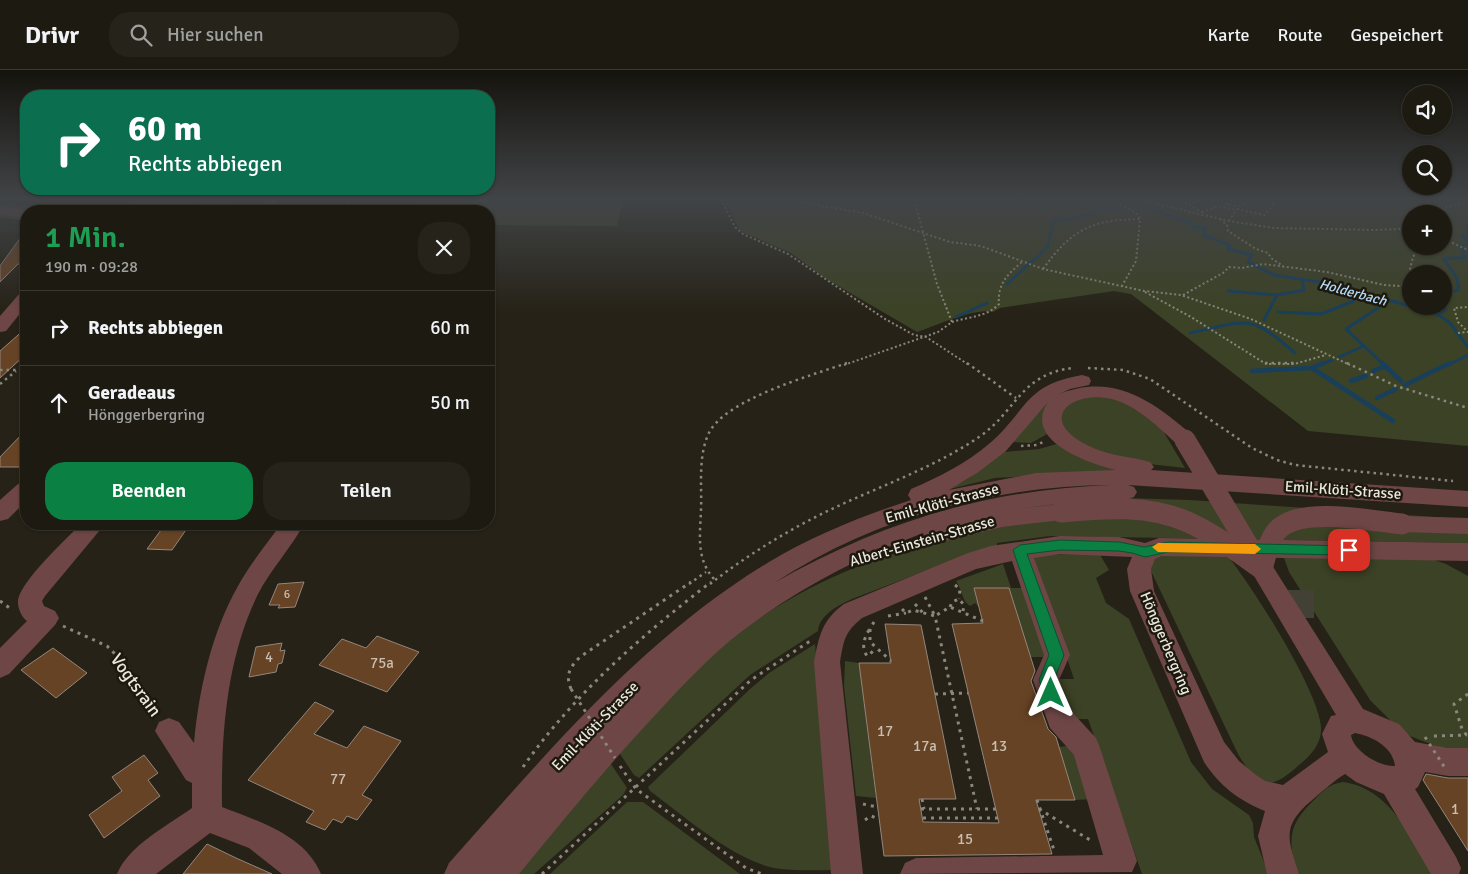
<!DOCTYPE html>
<html lang="de">
<meta charset="utf-8">
<style>
:root{--surface:#1c1a11;--page:#25231a;--text:#f1f3f6;--muted:#a0a19f;--line:#3a3831;--accent:#0b8043}
body{margin:0;font-family:Signika,sans-serif;background:var(--page);color:var(--text);height:100vh;display:flex;flex-direction:column;font-size:19px;white-space:nowrap}
*{box-sizing:border-box;margin:0}
p{font-size:16px;color:var(--muted)}
.icon{flex:none;width:28px;height:28px;fill:none;stroke:currentColor;stroke-width:2;stroke-linecap:round;stroke-linejoin:round}
.map{position:relative;flex:1;overflow:hidden}
.sheet{position:absolute;left:20px;top:135px;width:475px;height:325px;display:flex;flex-direction:column;background:var(--surface);border-radius:20px;box-shadow:0 1px 4px #0004,0 0 0 1px var(--line)}
.sheet>*{flex:none}
.guide{position:absolute;left:20px;top:20px;width:475px;height:105px;border-radius:20px;box-shadow:0 1px 4px #0004,0 0 0 1px var(--line);background:#0b6e4f;color:#fff;overflow:hidden}
.buttons{position:absolute;left:1402px;top:15px;display:grid;gap:10px}
.buttons a{display:grid;place-items:center;width:50px;height:50px;border-radius:50%;background:var(--surface);box-shadow:0 1px 4px #0004,0 0 0 1px var(--line);font-size:25px}
.pin{position:absolute;display:grid;place-items:center;width:42px;height:42px;color:#fff;margin:-21px;border-radius:10px;box-shadow:0 2px 8px #0006}
.me{position:absolute;width:55px;margin:-28px;rotate:0deg;stroke-linejoin:round;filter:drop-shadow(0 0 4px #0008)}
.turn{display:flex;align-items:center;gap:18px;height:105px;padding:0 25px;font-size:22px}
.turn .icon{width:65px;height:65px;stroke-width:2.5}
.turn b{display:block;font-size:35px;line-height:42px}
.round{display:grid;place-items:center;flex:none;width:52px;height:52px;border-radius:20px;background:var(--page)}
.summary{display:flex;align-items:center;justify-content:space-between;height:85px;padding:0 25px}
h1{font-size:30px;font-weight:600;line-height:38px;color:#1e9e55}
.action{display:flex;gap:10px;margin-top:auto;padding:10px 25px}
.action a{flex:1;height:58px;border-radius:20px;background:var(--accent);color:#fff;font-size:20px;font-weight:600;line-height:58px;text-align:center}
.action a+a{background:var(--page);color:var(--text)}
ul{padding:0;list-style:none}
li{display:flex;align-items:center;gap:15px;height:75px;padding:0 25px;border-top:1px solid var(--line)}
li div{flex:1}
li b{display:block;font-size:19px}
li em{font-style:normal}
header{display:flex;align-items:center;gap:30px;box-sizing:border-box;height:70px;padding:0 25px;background:var(--surface);border-bottom:1px solid var(--line)}
header strong{font-size:24px}
nav{display:flex;gap:28px;margin-inline-start:auto;font-size:18px}
.search{width:350px;height:45px;background:var(--page);display:flex;align-items:center;gap:12px;box-sizing:border-box;padding:0 18px;border-radius:20px;color:var(--muted);font-size:19px}
.map>svg:first-child{display:block}
</style>
<header>
<strong>Drivr</strong>
<div class="search"><svg class="icon" aria-label="search" viewBox="0 0 24 24"><circle cx="10" cy="10" r="6"/><path d="M15 15l6 6"/></svg>Hier suchen</div>
<nav><a>Karte</a><a>Route</a><a>Gespeichert</a></nav>
</header>
<div class="map">
<svg width="1468" height="804" viewBox="0 0 1468 804">
<rect width="100%" height="100%" fill="#262217"/>
<!-- green -->
<g fill="#3c4225" fill-rule="evenodd">
<polygon points="156,129 263,129 180,141 26,141 26,151 0,147 0,133 52,138"/>
<polygon points="415,129 481,129 470,141 406,141"/>
<polygon points="487,129 623,129 617,156 489,155 489,141 477,141"/>
<path d="M724,129H1468V376L1308,361L1131,224L1114,221L1000,238L993,242C975,237 935,256 917,262L823,207L791,183L740,161ZM1411,144H1444V176H1411ZM1411,204H1444V236H1411Z"/>
<polygon points="1059,324 1052,329 1051,362 1031,373 1013,372 1044,331"/>
<polygon points="1106,326 1132,335 1162,359 1185,398 1131,392 1088,379 1063,359 1060,339 1076,328"/>
<polygon points="1060,373 1122,401 995,408 942,421 966,410 1005,382 1039,379"/>
<path d="M1124,428L1190,430L1449,448L1468,460V473L1050,466L997,473V477L972,483L852,529C839,535 819,545 818,561L750,605L639,708L634,705L618,681C654,643 688,603 729,571C797,515 878,485 962,463L963,453L1015,436Z"/>
<polygon points="1099,483 1109,500 1096,508 1106,533 1129,549 1191,692 1212,719 1249,745 1253,753 1254,767 1269,804 1142,804 1088,649 1070,649 1057,609 1074,609 1034,490 1035,485"/>
<path d="M1163,484H1226C1249,511 1324,628 1321,661C1320,676 1310,686 1299,695C1270,722 1258,718 1238,684L1151,501C1151,491 1154,488 1163,484Z"/>
<polygon points="1294,486 1434,490 1446,494 1468,506 1468,680 1438,677 1410,666 1397,657 1370,630 1289,502 1284,488"/>
<path d="M1003,494L1011,518H1026L1048,587H1030L1009,518H974L979,537L975,533L970,536C962,532 962,519 956,511Z"/>
<path d="M815,574L835,800C817,800 798,801 781,799C739,795 684,746 650,721L648,717L750,619L769,603Z"/>
<polygon points="845,591 859,593 876,728 856,726 844,616"/>
<polygon points="1076,675 1095,729 1075,730 1059,677"/>
<polygon points="609,691 627,718 623,725 534,804 511,804"/>
<path d="M1343,712C1390,718 1411,768 1433,804H1296C1289,769 1287,756 1314,730C1324,720 1329,714 1343,712Z"/>
<polygon points="627,732 643,732 740,804 550,804"/>
</g>
<g fill="none" stroke-linecap="round" stroke-linejoin="round">
<!-- stream-far1 -->
<g stroke="#183f5c" stroke-width="3">
<polyline points="1144,142 1152,140 1192,153 1191,157 1206,158 1203,165 1230,175 1228,179 1252,185 1248,192 1274,205 1339,215 1354,223 1371,225 1437,244 1446,240 1440,236"/>
<polyline points="1468,145 1468,164"/>
<polyline points="1468,166 1462,166 1468,172"/>
<polyline points="1007,214 1047,178 1054,151 1088,145 1102,138 1126,140"/>
<polyline points="1228,221 1277,225"/>
<path d="M1444,223L1458,220C1460,209 1451,198 1444,190L1445,188H1465L1461,176L1468,174"/>
<polyline points="1278,242 1321,244 1354,231 1354,223"/>
<polyline points="1437,244 1450,253 1468,277"/>
<polyline points="956,247 987,233"/>
<polyline points="1264,250 1277,225 1304,220 1302,210"/>
<path d="M1190,263C1247,251 1248,242 1295,283"/>
<polyline points="1339,287 1364,276"/>
<polyline points="1320,295 1332,290"/>
<polyline points="1384,295 1346,259 1381,236 1386,230"/>
<polyline points="1448,295 1468,285"/>
</g>
<!-- stream -->
<g stroke="#183f5c" stroke-width="4.5">
<polyline points="1382,293 1401,311"/>
<polyline points="1312,298 1393,351"/>
<polyline points="1252,301 1312,298 1323,293"/>
<polyline points="1373,301 1385,296"/>
<polyline points="1351,311 1366,306"/>
<polyline points="1405,315 1450,293"/>
<polyline points="1377,328 1396,319"/>
</g>
</g>
<!-- building -->
<g fill="#674325" stroke="#93867c">
<polygon points="26,160 26,194 18,194 0,212 0,196"/>
<polygon points="26,258 26,284 0,308 0,281"/>
<polygon points="26,360 26,391 20,397 0,397 0,387"/>
<polygon points="164,456 188,457 172,480 147,479"/>
<polygon points="304,512 295,537 278,538 280,535 269,535 278,514"/>
<polygon points="974,518 1009,518 1035,601 1031,611 1048,659 1056,667 1075,730 1036,730 1052,784 884,786 859,593 891,593 885,554 921,555 956,729 919,729 923,752 999,753 952,554 983,553"/>
<polygon points="377,566 419,582 387,622 319,595 342,569 366,578"/>
<polygon points="282,573 280,581 285,580 282,593 278,594 276,602 249,607 256,577"/>
<polygon points="53,578 87,603 56,628 21,600"/>
<polygon points="315,632 334,641 314,664 347,678 364,656 401,671 362,725 372,730 357,750 347,746 342,753 333,749 325,760 306,752 314,741 248,710"/>
<polygon points="144,685 158,703 148,710 160,726 104,768 89,745 122,721 112,707"/>
<polygon points="1426,704 1448,708 1468,708 1468,781 1423,710"/>
<polygon points="207,774 236,788 272,804 183,804"/>
</g>
<g fill="none" stroke-linecap="round" stroke-linejoin="round">
<!-- minor-tunnel -->
<polyline stroke="#434035" stroke-width="28" stroke-dasharray="28 14" stroke-linecap="butt" points="1286,534 1327,534"/>
<!-- path-far2 -->
<g stroke="#8a877d" stroke-width="2" stroke-dasharray="2 2.5" stroke-linecap="butt">
<polyline points="721,129 735,157 743,164 788,184 885,249 914,265 926,267 969,295"/>
<polyline points="782,129 863,143 950,172 981,176 1043,199 1144,221 1181,225 1251,249 1350,295"/>
<polyline points="1113,129 1137,144 1140,149 1136,191 1122,216"/>
<polyline points="1134,129 1149,132 1161,129"/>
<polyline points="1177,129 1202,142"/>
<polyline points="1212,129 1238,137"/>
<polyline points="1238,129 1244,134"/>
<polyline points="1149,132 1229,151 1274,158 1375,160 1400,159 1411,154"/>
<polyline points="1189,134 1203,129"/>
<polyline points="1227,135 1233,129"/>
<polyline points="281,138 305,141 317,134"/>
<polyline points="1237,139 1264,145 1275,134 1266,129"/>
<polyline points="316,141 326,141"/>
<polyline points="327,141 347,135"/>
<polyline points="327,141 338,129"/>
<polyline points="343,141 350,129"/>
<polyline points="1202,142 1219,136 1236,140"/>
<polyline points="1419,144 1468,132"/>
<polyline points="1220,149 1227,155 1228,161 1256,179 1268,183 1271,188 1283,196"/>
<polyline points="1229,151 1238,137 1254,129"/>
<polyline points="1444,169 1468,180"/>
<path d="M1043,199C1072,159 1091,150 1140,149"/>
<polyline points="1145,222 1191,247 1266,294 1294,294 1326,285"/>
<path d="M1183,225L1223,203L1229,197L1242,198L1263,194L1327,202L1384,215L1401,216C1413,206 1408,188 1420,176"/>
<path d="M952,252C968,247 987,247 999,234C997,214 1008,204 1022,192"/>
<polyline points="1458,263 1468,262 1458,252 1454,238 1468,237"/>
<polyline points="844,295 938,262 952,252 937,214 914,129"/>
</g>
<!-- path-far1 -->
<g stroke="#8a877d" stroke-width="2.5" stroke-dasharray="2.5 4" stroke-linecap="butt">
<polyline points="967,293 1016,328"/>
<polyline points="1265,293 1296,293"/>
<polyline points="1347,293 1396,316 1468,338"/>
<polyline points="1088,298 1123,300 1150,309 1252,378 1277,390 1295,395 1453,411"/>
<polyline points="0,300 26,300"/>
<polyline points="0,314 16,301"/>
<polyline points="1021,376 1037,375 1045,371"/>
<path d="M714,509C696,489 700,465 701,440C702,416 698,388 708,365C722,330 813,305 847,293"/>
<polyline points="689,514 706,502"/>
<path d="M710,514C749,484 791,458 836,437C883,415 935,397 979,367C1017,341 1020,304 1073,298"/>
</g>
<!-- path -->
<g stroke="#8a877d" stroke-width="3" stroke-dasharray="3 5" stroke-linecap="butt">
<polyline points="955,515 960,519 959,529"/>
<polyline points="925,527 935,546 950,537 983,551"/>
<polyline points="0,531 11,539"/>
<polyline points="915,534 923,543"/>
<polyline points="950,537 952,532 959,529 964,535 963,541"/>
<polyline points="902,539 906,543 913,540 935,546 977,739"/>
<polyline points="888,546 906,543"/>
<polyline points="874,552 870,559 870,572 891,591"/>
<polyline points="63,556 107,576 124,593 158,645"/>
<path d="M869,560C864,569 861,576 867,586L876,579"/>
<path d="M571,619C565,605 570,597 580,587L691,512"/>
<polyline points="935,624 968,623"/>
<polyline points="1468,624 1454,634 1462,659 1468,667"/>
<polyline points="1434,666 1467,665"/>
<polyline points="620,696 636,719 746,798 762,804"/>
<path d="M523,697C574,624 641,566 711,512"/>
<polyline points="922,729 924,739"/>
<polyline points="1037,730 1054,780"/>
<polyline points="863,734 877,737"/>
<polyline points="921,739 996,739"/>
<polyline points="1039,739 1090,770"/>
<polyline points="923,748 998,748"/>
<polyline points="865,750 871,746 879,749"/>
<polyline points="542,804 751,610 810,571"/>
</g>
<!-- minor -->
<g fill="#6f4646" fill-rule="evenodd">
<polygon points="161,129 202,129 195,133 135,141 99,141 106,137"/>
<polygon points="265,129 279,129 270,141 256,141"/>
<polygon points="476,129 490,129 481,141 467,141"/>
<polygon points="0,136 31,141 26,141 26,148 0,144"/>
<polygon points="26,221 26,236 6,261 0,262 0,246 20,223"/>
<path d="M1082,305L1089,307L1091,311L1089,315L1070,319L1057,325C1113,302 1151,330 1192,365L1195,370L1192,375L1185,377L1178,375C1159,358 1138,336 1112,329C1070,320 1037,350 1087,375C1108,386 1129,386 1150,392L1154,397L1151,400L1468,421V437L1128,415L1134,417L1137,422L1134,427L1126,430L1073,432L1015,439L1061,434L1069,436L1072,442L1069,448L1061,450L1002,457L933,474L925,471L923,463C857,488 797,519 741,562C711,585 685,613 659,641C610,693 564,749 519,804H444L449,793C546,684 643,568 769,492C814,465 862,446 911,430L908,425L911,419C939,407 967,393 990,373C1028,340 1024,315 1082,305ZM1048,332C1022,371 1089,393 1116,400L1036,403L949,420L977,403L1005,382ZM1112,415C988,419 881,452 774,513C875,447 992,416 1112,415Z"/>
<polygon points="26,411 26,431 8,449 0,451 0,430 18,414"/>
<polygon points="1402,446 1468,448 1468,464 1402,462 1394,460 1391,454 1394,448"/>
<path d="M81,454H105L45,526L42,531L44,536L55,541L59,548L55,555L9,604L0,608V578L27,551C22,548 17,537 18,530C21,511 66,469 81,454Z"/>
<path d="M281,454H304C291,478 271,499 258,524C226,589 221,666 222,737C258,751 305,765 321,804H282L249,778L210,763L156,804H117C129,775 167,756 192,738V713L186,710L155,661L159,652L169,648L179,652L194,673C199,620 211,564 238,516C250,494 266,475 281,454Z"/>
<path d="M1060,466L1119,467L1145,473L1159,468L1468,473V491L1161,486L1155,489L1151,499L1154,521L1224,672L1239,691L1256,705L1265,711L1283,715L1328,682L1322,664L1331,646L1336,645L1250,499L1254,492L1262,490L1270,492L1363,639L1399,654L1415,672L1448,678H1468V706H1448L1425,702L1418,717L1415,719L1456,787L1461,798L1459,804H1431L1384,724L1356,712L1345,704C1332,712 1322,722 1311,731C1281,756 1288,770 1299,804H1267L1258,766L1265,741C1238,730 1220,716 1204,692L1130,521L1127,499L1132,487L1060,484L1034,488L1070,585L1059,610L1071,641L1096,668L1100,678L1137,791L1132,802L900,804L905,793L916,788L1103,785L1074,685L1050,658L1033,610L1044,585L1012,491L976,499L862,548C844,563 844,570 840,592L863,804H831L814,592C819,566 822,550 844,534L968,483L991,476ZM1355,663C1372,666 1393,677 1395,696C1380,697 1353,681 1351,665Z"/>
</g>
<!-- path-bridge -->
<g stroke="#8a877d" stroke-width="3" stroke-dasharray="3 5" stroke-linecap="butt">
<polyline points="571,619 615,688"/>
<polyline points="1425,667 1445,698"/>
</g>
<!-- minor-bridge -->
<g stroke="#6f4646" stroke-width="21">
<polyline points="1185,370 1259,494"/>
<path d="M1061,442C1105,438 1149,434 1190,453C1216,465 1239,483 1262,499"/>
<path d="M1262,499C1266,486 1269,466 1281,457C1306,437 1372,451 1402,454"/>
</g>
</g>
<!-- sky -->
<linearGradient id="sky" x2="0" y2="1"><stop stop-color="#15130d"/><stop offset="0.53" stop-color="#414447"/><stop offset="1" stop-color="#414447" stop-opacity="0"/></linearGradient>
<rect width="1468" height="242" fill="url(#sky)"/>
<!-- route -->
<polygon fill="#0b8043" stroke="#07532c" points="1060,470 1119,472 1144,477 1168,472 1349,476 1356,480 1349,485 1168,482 1145,487 1132,483 1119,481 1060,480 1027,484 1064,585 1054,610 1058,623 1056,628 1051,630 1046,628 1039,610 1049,585 1013,480 1020,475"/>
<!-- slow -->
<polygon fill="#f59e0b" points="1158,473 1255,474 1261,479 1255,484 1158,482 1152,477"/>
<g text-anchor="middle" stroke-width="5" stroke-linejoin="round" paint-order="stroke">
<!-- number labels -->
<g font-size="12" fill="#c9beb0">
<text x="287" y="528">6</text>
</g>
<!-- far-water labels -->
<g font-size="14" font-style="italic" fill="#b6dbf9" stroke="#1d190e">
<text transform="translate(1353 222) rotate(15)" y="5">Holderbach</text>
</g>
<!-- street labels -->
<g font-size="15" fill="#eae7df" stroke="#1d190e">
<text transform="translate(1343 420) rotate(4)" y="5">Emil-Klöti-Strasse</text>
<text transform="translate(942 433) rotate(-15)" y="5">Emil-Klöti-Strasse</text>
<text transform="translate(922 471) rotate(-16)" y="5">Albert-Einstein-Strasse</text>
<text transform="translate(1166 573) rotate(67)" y="5">Hönggerbergring</text>
<text transform="translate(595 656) rotate(-46)" y="5">Emil-Klöti-Strasse</text>
</g>
<!-- near-number labels -->
<g font-size="15" fill="#c9beb0">
<text x="269" y="592">4</text>
<text x="382" y="598">75a</text>
<text x="885" y="666">17</text>
<text x="925" y="681">17a</text>
<text x="999" y="681">13</text>
<text x="338" y="714">77</text>
<text x="1455" y="744">1</text>
<text x="965" y="774">15</text>
</g>
<!-- near-street labels -->
<g font-size="18" fill="#eae7df" stroke="#1d190e">
<text transform="translate(136 615) rotate(54)" y="6">Vogtsrain</text>
</g>
</g>
</svg>
<div class="buttons">
<a><svg class="icon" aria-label="sound" viewBox="0 0 24 24"><path d="M4 9h4l5-4v14l-5-4H4zM17 9q2 3 0 6"/></svg></a>
<a><svg class="icon" aria-label="search" viewBox="0 0 24 24"><circle cx="10" cy="10" r="6"/><path d="M15 15l6 6"/></svg></a>
<a>+</a>
<a>−</a>
</div>
<div class="pin" style="left:1349px;top:480px;background:#d93025"><svg class="icon" aria-label="arrive" viewBox="0 0 24 24"><path d="M6 21V4h12l-3 4 3 4H6"/></svg></div>
<svg class="me" style="left:1051px;top:623px" viewBox="-20 -20 40 40"><path d="M0-17L14 15 0 8-14 15z" fill="#0b8043" stroke="#fff" stroke-width="4"/></svg>
<div class="guide">
<div class="turn"><svg class="icon" aria-label="right" viewBox="0 0 24 24"><path d="M7 20v-9h11M14 6l5 5-5 5"/></svg><div><b>60 m</b>Rechts abbiegen</div></div>
</div>
<section class="sheet">
<div class="summary"><div><h1>1 Min.</h1><p>190 m · 09:28</p></div><a class="round"><svg class="icon" aria-label="close" viewBox="0 0 24 24"><path d="M6 6l12 12M18 6L6 18"/></svg></a></div>
<ul>
<li><svg class="icon" aria-label="right" viewBox="0 0 24 24"><path d="M7 20v-9h11M14 6l5 5-5 5"/></svg><div><b>Rechts abbiegen</b></div><em>60 m</em></li>
<li><svg class="icon" aria-label="ahead" viewBox="0 0 24 24"><path d="M12 20V5M6 11l6-6 6 6"/></svg><div><b>Geradeaus</b><p>Hönggerbergring</p></div><em>50 m</em></li>
</ul>
<div class="action"><a>Beenden</a><a>Teilen</a></div>
</section>
</div>
